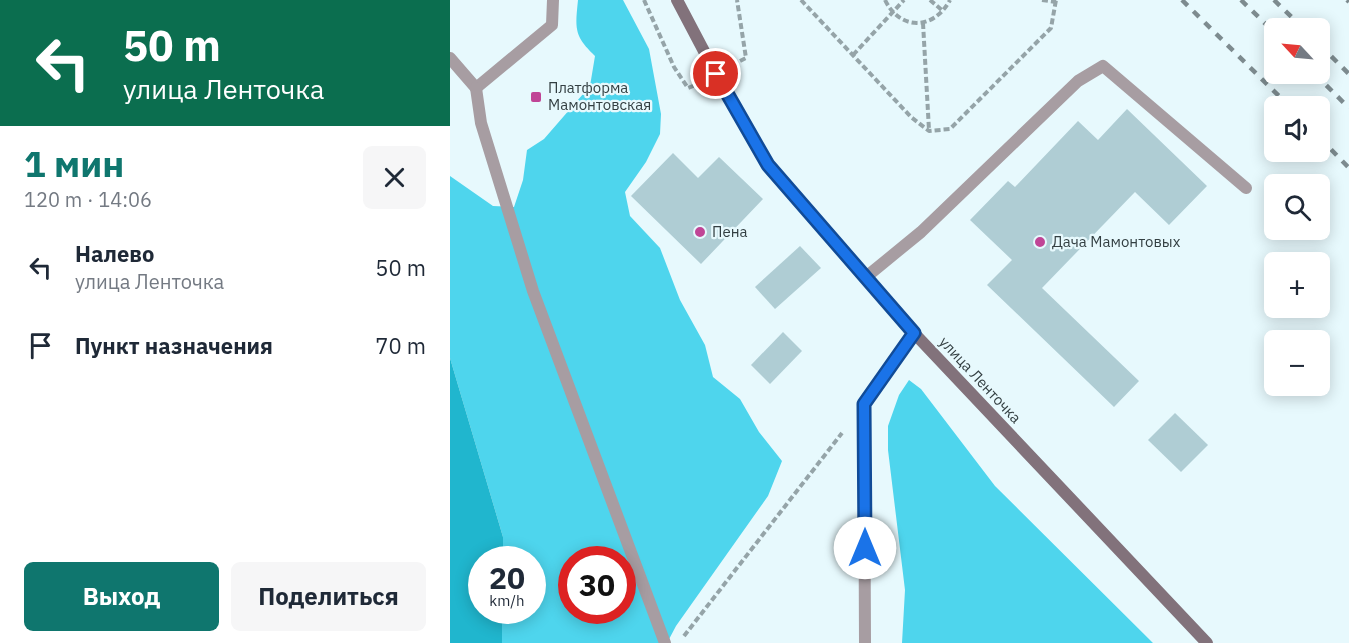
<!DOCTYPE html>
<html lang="ru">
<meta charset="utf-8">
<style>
:root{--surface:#fff;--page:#f6f6f7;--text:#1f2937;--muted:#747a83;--accent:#0f766e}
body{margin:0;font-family:"IBM Plex Sans",sans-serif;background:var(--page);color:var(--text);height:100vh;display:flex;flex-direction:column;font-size:22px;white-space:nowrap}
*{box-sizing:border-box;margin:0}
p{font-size:20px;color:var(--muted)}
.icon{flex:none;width:33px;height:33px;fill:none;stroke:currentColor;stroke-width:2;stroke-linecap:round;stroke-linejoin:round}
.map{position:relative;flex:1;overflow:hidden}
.drawer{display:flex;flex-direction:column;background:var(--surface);width:450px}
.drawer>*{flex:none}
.hud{background:#0b6e4f;color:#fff;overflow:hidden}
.needle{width:39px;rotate:296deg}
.buttons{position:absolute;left:814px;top:18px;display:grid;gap:12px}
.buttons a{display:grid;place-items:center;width:66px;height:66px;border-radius:9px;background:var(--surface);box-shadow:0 3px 15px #0003;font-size:30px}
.speed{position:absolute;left:18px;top:546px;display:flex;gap:12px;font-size:30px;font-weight:700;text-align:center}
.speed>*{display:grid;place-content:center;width:78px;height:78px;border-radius:50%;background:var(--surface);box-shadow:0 3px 15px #0003;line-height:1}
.speed small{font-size:15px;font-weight:400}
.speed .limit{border:9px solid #d22;background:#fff;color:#111}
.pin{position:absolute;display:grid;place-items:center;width:51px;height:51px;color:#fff;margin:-26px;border:3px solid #fff;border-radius:50%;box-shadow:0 2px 6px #0007}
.me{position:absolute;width:66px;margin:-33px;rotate:0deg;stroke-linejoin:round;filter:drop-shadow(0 0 4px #0008)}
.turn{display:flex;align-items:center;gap:21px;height:126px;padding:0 24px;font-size:27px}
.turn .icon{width:78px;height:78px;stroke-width:2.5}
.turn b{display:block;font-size:42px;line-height:51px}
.round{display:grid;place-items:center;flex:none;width:63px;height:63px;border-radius:9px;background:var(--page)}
.headline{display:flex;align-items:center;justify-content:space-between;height:102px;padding:0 24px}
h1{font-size:36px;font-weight:700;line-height:45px;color:var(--accent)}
.action{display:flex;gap:12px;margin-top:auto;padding:12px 24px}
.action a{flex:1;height:69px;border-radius:9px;background:var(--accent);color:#fff;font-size:24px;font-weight:700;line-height:69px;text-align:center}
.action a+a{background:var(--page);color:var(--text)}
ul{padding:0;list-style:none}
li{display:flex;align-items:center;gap:18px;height:78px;padding:0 24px}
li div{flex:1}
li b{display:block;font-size:22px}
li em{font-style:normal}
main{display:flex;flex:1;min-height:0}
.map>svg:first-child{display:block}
</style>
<main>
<section class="drawer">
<div class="hud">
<div class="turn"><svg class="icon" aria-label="left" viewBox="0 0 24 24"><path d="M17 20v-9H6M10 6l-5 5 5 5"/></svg><div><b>50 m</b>улица Ленточка</div></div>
</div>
<div class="headline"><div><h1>1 мин</h1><p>120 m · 14:06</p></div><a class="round"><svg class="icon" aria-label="close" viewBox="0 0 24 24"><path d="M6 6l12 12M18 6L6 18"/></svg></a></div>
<ul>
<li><svg class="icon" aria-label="left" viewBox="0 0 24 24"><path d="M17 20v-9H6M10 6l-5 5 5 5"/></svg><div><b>Налево</b><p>улица Ленточка</p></div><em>50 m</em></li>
<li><svg class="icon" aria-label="arrive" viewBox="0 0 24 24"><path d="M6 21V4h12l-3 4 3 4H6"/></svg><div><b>Пункт назначения</b></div><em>70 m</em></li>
</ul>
<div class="action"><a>Выход</a><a>Поделиться</a></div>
</section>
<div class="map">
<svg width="899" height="643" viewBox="0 0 899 643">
<rect width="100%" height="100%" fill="#e7f9fd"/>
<!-- forest -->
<g fill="#4ed5ed" fill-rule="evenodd">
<path d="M128,0H173L199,49L211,114L210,134L196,162L175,192L180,216L210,248L230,300L255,345L263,377L290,399L309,432L332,461L318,496L226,626L217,643H52V611L82,610V560L53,559V537L0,358V176L43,206L64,207L73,180L77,150L94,139L140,86L145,56C124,36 125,29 128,0ZM122,560H172V610H122Z"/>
<polygon points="459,380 471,389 545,486 703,643 452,643 455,590 438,450 438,426 449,395"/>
</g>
<!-- water -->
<polygon fill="#20b6ce" points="0,358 53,537 53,559 32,560 32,610 52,611 52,643 0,643"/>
<!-- building -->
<g fill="#afcdd4">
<polygon points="677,109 757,186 719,225 685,192 592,288 689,381 664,407 537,285 562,260 520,220 558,181 565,187 628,121 648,140"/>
<polygon points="223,153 248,178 269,157 313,199 251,264 181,196"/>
<polygon points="350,246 371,268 325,309 305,287"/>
<polygon points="333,332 352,351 320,384 301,365"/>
<polygon points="725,413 758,445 731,472 698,440"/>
</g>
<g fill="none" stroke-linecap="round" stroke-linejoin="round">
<!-- path -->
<g stroke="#95a4a8" stroke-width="4" stroke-dasharray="6 3" stroke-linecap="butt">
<polyline points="194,0 224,67 238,88 248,84"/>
<polyline points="351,0 461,117 479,131 500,129 601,28 606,0"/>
<path d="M435,0C450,31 484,30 500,0"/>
<polyline points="480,0 493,11"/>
<polyline points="592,0 606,2"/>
<polyline points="473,23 479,130"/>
<polyline points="403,55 454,0"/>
<polyline points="282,65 296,58 287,0"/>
<polyline points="234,636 392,433"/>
</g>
<!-- service -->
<g stroke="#a79da2" stroke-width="12">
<polyline points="0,58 26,88 102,25 103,0"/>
<polyline points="26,88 31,123 83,291 215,643"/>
<polyline points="416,277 471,232 628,81 653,66 796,188"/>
</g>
<!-- minor -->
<polyline stroke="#a79da2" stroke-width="12" points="415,643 414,404 464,333"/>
<!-- secondary -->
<polyline stroke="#82727b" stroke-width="12" points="227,0 266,74 318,165 464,333 757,643"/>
<!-- rail -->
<g stroke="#7d8b8f" stroke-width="4.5" stroke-dasharray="8 8" stroke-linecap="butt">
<polyline points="732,0 839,106"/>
<polyline points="791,0 825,33"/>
<polyline points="824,0 853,28"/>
<polyline points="897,0 899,2"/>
<polyline points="870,45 899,74"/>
<polyline points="865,74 899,108"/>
<polyline points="870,138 899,168"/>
</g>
</g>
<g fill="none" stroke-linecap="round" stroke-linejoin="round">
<defs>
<polyline id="route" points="266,74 318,165 464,333 414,404 415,548"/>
</defs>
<!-- route casing -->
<use href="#route" stroke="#114b97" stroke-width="15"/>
<!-- route -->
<use href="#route" stroke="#1a73e8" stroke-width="10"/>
</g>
<!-- markers -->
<g fill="#c04596" stroke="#e7f9fd" stroke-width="2">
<rect x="80" y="91" width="12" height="12" rx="3"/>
<circle cx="250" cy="232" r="6"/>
<circle cx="590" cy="242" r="6"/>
</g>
<g text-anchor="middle" stroke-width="4.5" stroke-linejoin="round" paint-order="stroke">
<!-- poi labels -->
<g font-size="15" fill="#333f42" stroke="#e7f9fd" text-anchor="start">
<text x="98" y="93">Платформа<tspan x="98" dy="17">Мамонтовская</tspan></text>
<text x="262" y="237">Пена</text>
<text x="602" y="247">Дача Мамонтовых</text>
</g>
<!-- street labels -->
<g font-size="15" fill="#333f42" stroke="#e7f9fd">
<text transform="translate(530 380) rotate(47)" y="5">улица Ленточка</text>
</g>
</g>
</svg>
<div class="buttons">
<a><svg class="needle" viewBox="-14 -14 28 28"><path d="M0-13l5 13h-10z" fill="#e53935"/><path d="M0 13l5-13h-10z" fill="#747a83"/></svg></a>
<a><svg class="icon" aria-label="sound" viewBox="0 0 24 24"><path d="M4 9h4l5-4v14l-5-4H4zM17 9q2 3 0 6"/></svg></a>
<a><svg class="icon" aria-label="search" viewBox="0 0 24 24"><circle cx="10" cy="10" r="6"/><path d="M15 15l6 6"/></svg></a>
<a>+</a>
<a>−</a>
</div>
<div class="speed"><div>20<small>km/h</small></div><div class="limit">30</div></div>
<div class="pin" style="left:266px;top:74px;background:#d93025"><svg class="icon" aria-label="arrive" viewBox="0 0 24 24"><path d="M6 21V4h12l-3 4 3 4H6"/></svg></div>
<svg class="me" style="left:415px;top:548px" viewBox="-20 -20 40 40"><circle r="19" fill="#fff"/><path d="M0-13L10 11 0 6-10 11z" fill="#1a73e8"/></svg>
</div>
</main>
